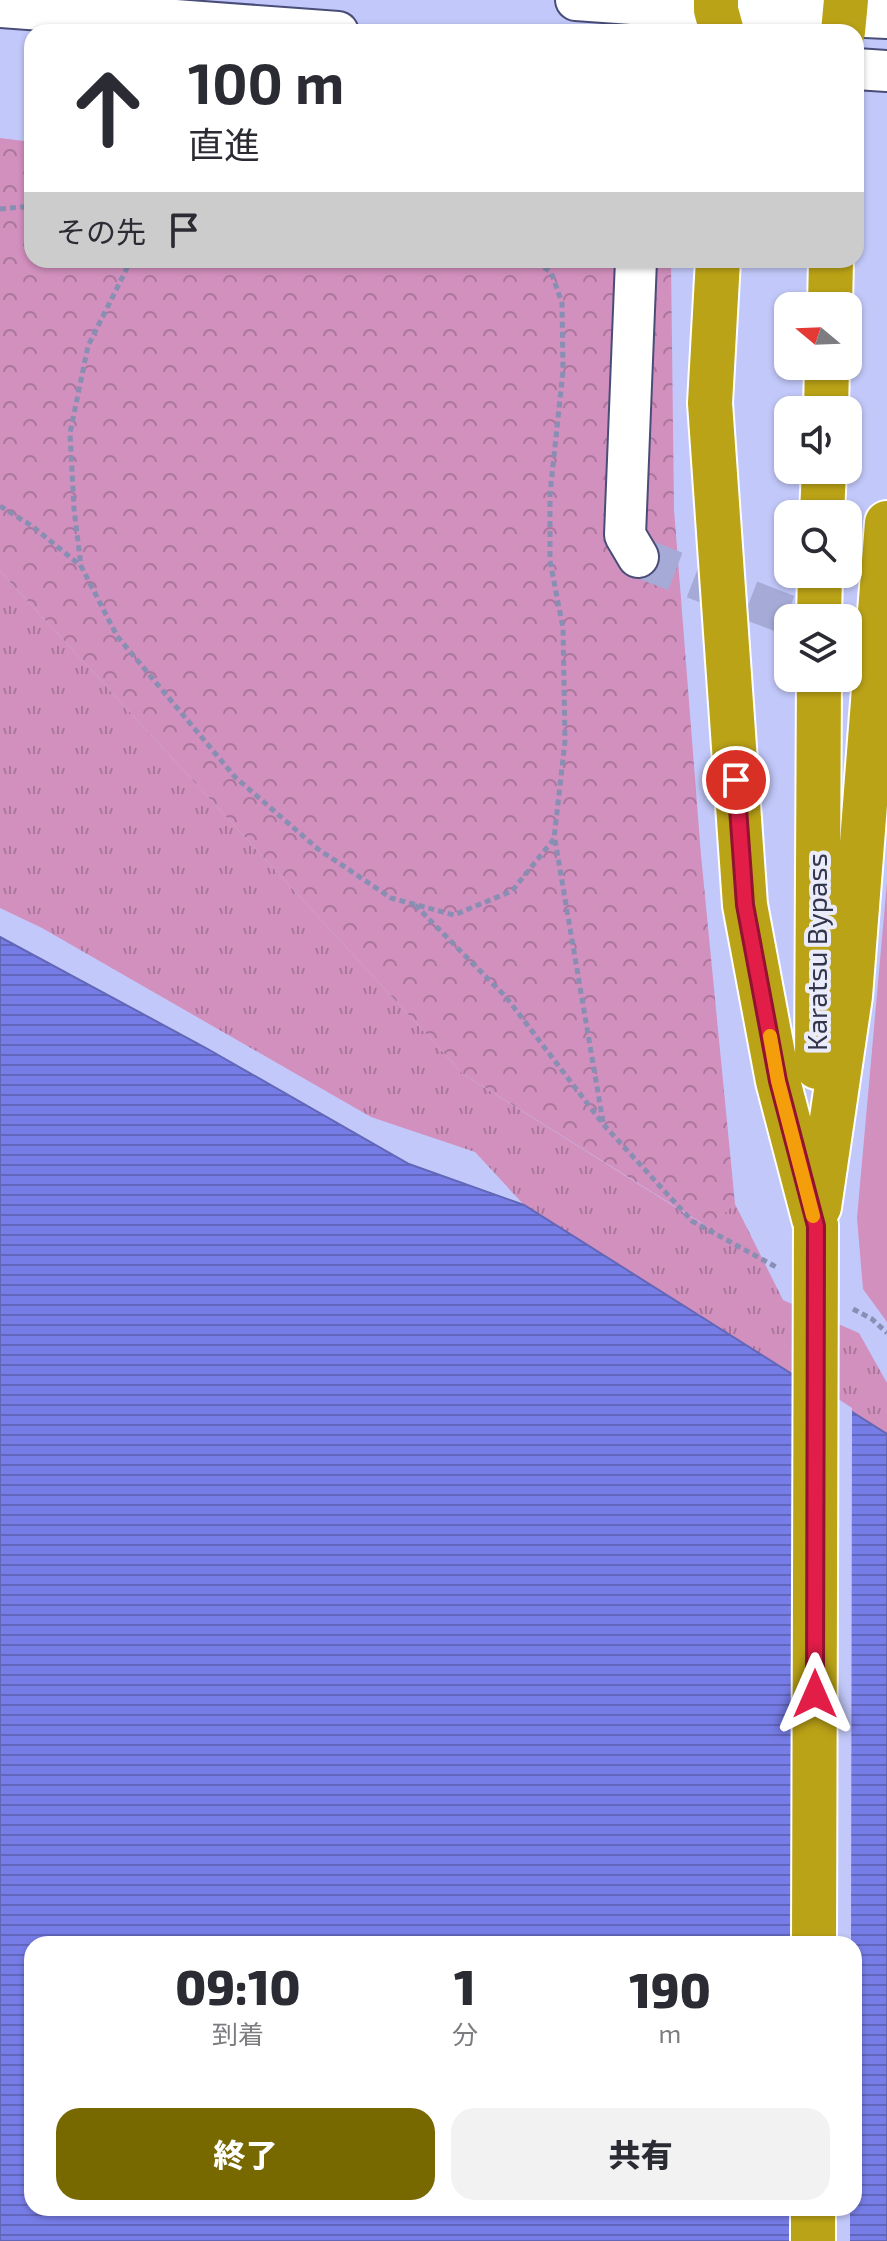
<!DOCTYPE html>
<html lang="ja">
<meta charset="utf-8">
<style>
:root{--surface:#fff;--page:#f2f2f3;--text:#2b2b33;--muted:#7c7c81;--accent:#786800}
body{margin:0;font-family:"Exo 2","Noto Sans JP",sans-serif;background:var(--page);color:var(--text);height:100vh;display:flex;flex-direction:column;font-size:30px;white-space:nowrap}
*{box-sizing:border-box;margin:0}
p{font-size:26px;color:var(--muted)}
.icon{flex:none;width:44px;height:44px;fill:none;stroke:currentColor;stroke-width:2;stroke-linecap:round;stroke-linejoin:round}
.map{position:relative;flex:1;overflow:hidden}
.sheet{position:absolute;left:24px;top:1936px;width:838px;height:280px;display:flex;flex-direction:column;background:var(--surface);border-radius:24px;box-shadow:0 2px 6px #0004}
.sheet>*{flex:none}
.hud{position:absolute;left:24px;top:24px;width:840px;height:244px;border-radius:24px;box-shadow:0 2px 6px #0004;background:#fff;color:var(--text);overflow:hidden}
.needle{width:52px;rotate:289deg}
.fabs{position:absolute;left:774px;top:292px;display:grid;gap:16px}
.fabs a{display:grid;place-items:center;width:88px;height:88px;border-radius:16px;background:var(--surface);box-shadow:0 2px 6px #0004;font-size:40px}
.pin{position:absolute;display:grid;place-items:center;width:68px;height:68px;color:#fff;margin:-34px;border:4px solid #fff;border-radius:50%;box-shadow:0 2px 8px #0007}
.me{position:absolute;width:88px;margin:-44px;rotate:0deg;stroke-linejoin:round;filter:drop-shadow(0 0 6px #0008)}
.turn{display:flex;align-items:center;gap:28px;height:168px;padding:0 32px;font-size:36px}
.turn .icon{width:104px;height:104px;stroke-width:2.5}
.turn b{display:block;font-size:56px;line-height:68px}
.then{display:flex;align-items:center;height:76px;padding:0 32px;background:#0003;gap:16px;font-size:30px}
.eta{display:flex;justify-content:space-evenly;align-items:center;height:136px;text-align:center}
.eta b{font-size:48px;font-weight:800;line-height:56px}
.action{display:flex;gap:16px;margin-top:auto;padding:16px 32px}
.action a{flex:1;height:92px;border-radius:24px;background:var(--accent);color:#fff;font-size:32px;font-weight:800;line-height:92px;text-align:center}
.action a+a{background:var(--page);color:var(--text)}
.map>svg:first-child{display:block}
</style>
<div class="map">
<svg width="887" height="2241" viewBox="0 0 887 2241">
<defs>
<pattern id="grass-tufts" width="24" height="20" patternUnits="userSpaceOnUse" patternTransform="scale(2)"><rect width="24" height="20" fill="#d290be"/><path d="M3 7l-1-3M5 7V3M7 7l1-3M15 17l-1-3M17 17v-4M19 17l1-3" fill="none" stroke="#ab769c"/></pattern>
<pattern id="forest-crowns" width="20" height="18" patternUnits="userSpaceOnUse" patternTransform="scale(2)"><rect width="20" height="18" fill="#d290be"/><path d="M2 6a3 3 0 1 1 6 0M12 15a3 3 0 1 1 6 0" fill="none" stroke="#ab769c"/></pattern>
<pattern id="water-rules" width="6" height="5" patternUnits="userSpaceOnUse" patternTransform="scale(2)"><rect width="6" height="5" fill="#777de7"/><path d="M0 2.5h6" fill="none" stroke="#6267bd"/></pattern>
</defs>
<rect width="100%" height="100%" fill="#c2c9fa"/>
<!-- grass -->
<polygon fill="url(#grass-tufts)" points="0,571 463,1074 707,1227 735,1204 783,1300 859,1333 887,1383 887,1434 524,1205 475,1152 371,1117 42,928 0,908"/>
<!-- forest -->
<polygon fill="url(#forest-crowns)" points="0,138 32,142 32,260 671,260 674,509 701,855 735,1204 708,1227 463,1074 0,571"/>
<!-- pitch -->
<polygon fill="#d290be" points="887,882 887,1322 863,1289 857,1218"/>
<!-- water -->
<path fill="url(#water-rules)" stroke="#6367b7" stroke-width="2" fill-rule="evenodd" d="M0,937L206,1048L409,1164L524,1205L887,1434V2241H0ZM32,1944H854V2208H32Z"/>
<!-- pier -->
<g fill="#c2c9fa">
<polygon points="794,1370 852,1408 851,1944 792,1944"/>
<rect x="791" y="2208" width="59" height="33"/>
</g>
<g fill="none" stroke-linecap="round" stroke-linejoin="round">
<!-- minor-tunnel -->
<g stroke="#a5abd6" stroke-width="40" stroke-dasharray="40 20" stroke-linecap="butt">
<polyline points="638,557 796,618"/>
<polyline points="848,638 887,653"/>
</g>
<defs>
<g id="minor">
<polyline points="576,0 716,10 887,18"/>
<polyline points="0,7 338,32"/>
<polyline points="856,69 887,71"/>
<polyline points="636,260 625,535 638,557"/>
</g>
<g id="highway">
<polyline points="716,0 716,10 722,32"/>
<polyline points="718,260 710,403 745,905 778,1081 816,1226"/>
<polyline points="830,306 831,260"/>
<polyline points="826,410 827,366"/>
<polyline points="822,514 824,470"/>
<polyline points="819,618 820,574"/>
<polyline points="817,1067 819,678"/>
<polyline points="819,1207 850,996 887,523"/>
<polyline points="813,2241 813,2208"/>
</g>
</defs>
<!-- minor casing -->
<use href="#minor" stroke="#494d77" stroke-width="44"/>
<!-- highway casing -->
<use href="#highway" stroke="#fff" stroke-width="48"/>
<!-- path -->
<g stroke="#898eb3" stroke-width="5" stroke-dasharray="6 4" stroke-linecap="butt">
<polyline points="0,209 32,206"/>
<polyline points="135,260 127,268 88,346 70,433 74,509 81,566 117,636 235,777 318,849 391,898 454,915 512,891 554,839 565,741 563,628 550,561 550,494 563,371 562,303 551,272 531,260"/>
<polyline points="0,506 32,526 81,566"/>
<polyline points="555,840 603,1122"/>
<polyline points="415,905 506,997 603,1124 692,1221 778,1268"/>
<polyline points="853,1309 872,1319 887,1333"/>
</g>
<!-- minor -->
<use href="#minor" stroke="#fff" stroke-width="40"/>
<!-- highway -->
<use href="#highway" stroke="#bba317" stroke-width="44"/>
<defs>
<g id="highway-bridge">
<polyline points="843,32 846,0"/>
<polyline points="814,1944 816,1226"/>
</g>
</defs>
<!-- highway-bridge casing -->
<use href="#highway-bridge" stroke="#fff" stroke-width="48" stroke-linecap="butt"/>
<!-- highway-bridge -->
<use href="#highway-bridge" stroke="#bba317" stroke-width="44"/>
</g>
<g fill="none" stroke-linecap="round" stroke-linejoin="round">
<defs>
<polyline id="route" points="736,780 745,905 778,1081 816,1226 815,1694"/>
</defs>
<!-- route casing -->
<use href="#route" stroke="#92132f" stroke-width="20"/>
<!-- route -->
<use href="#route" stroke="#e11d48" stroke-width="14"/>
<!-- slow -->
<polyline stroke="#f59e0b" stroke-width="14" points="770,1036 778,1081 813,1216"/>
</g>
<g text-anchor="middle" stroke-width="8" stroke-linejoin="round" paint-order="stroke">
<!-- street labels -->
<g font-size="28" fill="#333548" stroke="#eaecfc">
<text transform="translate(817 952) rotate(-90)" y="10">Karatsu Bypass</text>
</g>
</g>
</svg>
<div class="fabs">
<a><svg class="needle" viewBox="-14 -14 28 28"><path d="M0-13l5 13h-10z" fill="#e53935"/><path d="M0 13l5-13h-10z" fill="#7c7c81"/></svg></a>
<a><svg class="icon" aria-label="sound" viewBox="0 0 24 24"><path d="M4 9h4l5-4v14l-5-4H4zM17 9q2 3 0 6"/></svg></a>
<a><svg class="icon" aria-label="search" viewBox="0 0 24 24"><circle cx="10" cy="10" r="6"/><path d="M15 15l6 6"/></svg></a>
<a><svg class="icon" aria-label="layers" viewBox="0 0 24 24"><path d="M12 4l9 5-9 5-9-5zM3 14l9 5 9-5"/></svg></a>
</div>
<div class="pin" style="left:736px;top:780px;background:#d93025"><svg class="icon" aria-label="arrive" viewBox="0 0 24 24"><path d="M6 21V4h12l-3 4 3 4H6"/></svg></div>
<svg class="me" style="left:815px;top:1694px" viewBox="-20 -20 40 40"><path d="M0-17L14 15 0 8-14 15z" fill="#e11d48" stroke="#fff" stroke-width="4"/></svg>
<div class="hud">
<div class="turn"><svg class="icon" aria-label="ahead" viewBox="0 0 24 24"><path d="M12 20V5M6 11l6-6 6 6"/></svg><div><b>100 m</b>直進</div></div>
<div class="then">その先<svg class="icon" aria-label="arrive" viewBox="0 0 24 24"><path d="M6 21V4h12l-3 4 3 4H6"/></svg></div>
</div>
<section class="sheet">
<div class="eta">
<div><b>09:10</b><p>到着</p></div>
<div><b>1</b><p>分</p></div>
<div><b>190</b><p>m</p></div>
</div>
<div class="action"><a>終了</a><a>共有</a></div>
</section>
</div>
